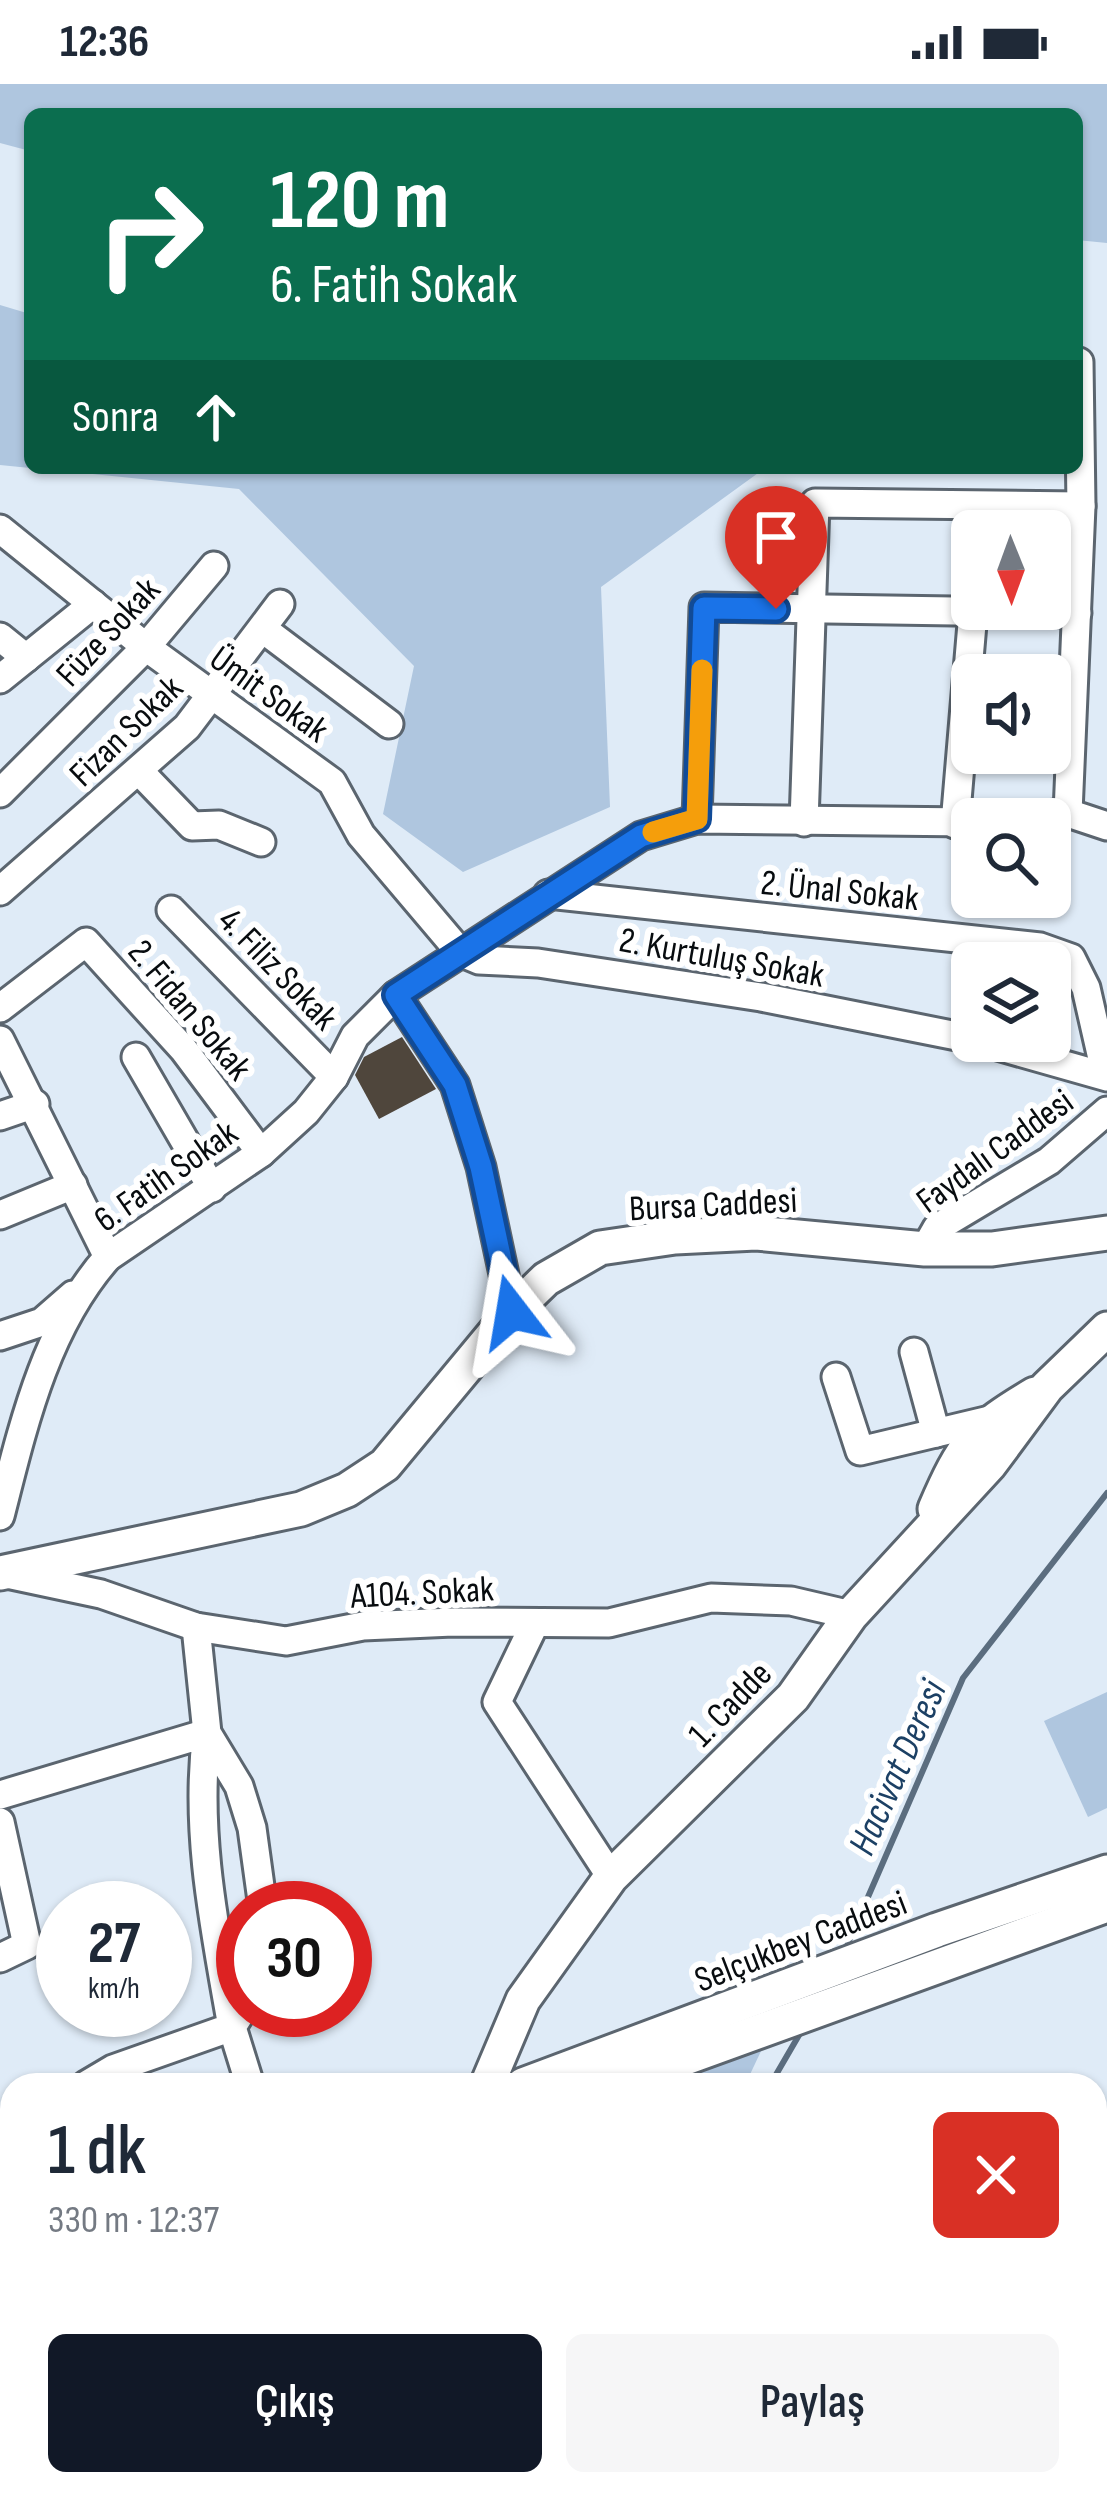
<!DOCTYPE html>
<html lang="tr">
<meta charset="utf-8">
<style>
:root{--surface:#fff;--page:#f6f6f7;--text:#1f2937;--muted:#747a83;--accent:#111827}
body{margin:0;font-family:"Sofia Sans Condensed",sans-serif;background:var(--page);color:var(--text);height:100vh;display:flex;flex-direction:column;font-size:45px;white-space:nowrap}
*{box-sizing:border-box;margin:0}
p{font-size:39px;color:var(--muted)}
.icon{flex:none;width:66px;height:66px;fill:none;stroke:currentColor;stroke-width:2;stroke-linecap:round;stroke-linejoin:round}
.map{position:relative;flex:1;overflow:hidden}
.details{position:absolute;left:0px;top:1989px;width:1107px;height:423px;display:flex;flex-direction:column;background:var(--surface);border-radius:36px 36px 0 0;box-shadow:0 3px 9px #0004}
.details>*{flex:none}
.hud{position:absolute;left:24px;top:24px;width:1059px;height:366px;border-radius:18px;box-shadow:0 3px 9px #0004;background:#0b6e4f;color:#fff;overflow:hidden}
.needle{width:78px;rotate:179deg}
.controls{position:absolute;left:951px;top:426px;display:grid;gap:24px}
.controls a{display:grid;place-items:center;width:120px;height:120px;border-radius:18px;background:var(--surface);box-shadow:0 3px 9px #0004;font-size:60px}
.speed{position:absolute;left:36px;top:1797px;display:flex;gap:24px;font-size:60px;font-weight:700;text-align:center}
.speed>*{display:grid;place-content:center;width:156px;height:156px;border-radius:50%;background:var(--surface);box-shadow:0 3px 9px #0004;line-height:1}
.speed small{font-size:30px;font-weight:400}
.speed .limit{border:18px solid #d22;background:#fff;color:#111}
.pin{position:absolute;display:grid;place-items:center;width:102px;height:102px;color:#fff;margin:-123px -51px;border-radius:50% 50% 50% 0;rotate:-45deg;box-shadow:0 0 12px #0007}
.pin .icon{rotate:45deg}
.me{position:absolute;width:132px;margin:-66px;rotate:346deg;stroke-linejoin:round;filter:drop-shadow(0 0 9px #0008)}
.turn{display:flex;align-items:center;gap:42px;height:252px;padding:0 48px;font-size:54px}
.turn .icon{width:156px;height:156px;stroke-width:2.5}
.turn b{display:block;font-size:84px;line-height:102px}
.then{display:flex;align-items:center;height:114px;padding:0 48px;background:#0003;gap:24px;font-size:45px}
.round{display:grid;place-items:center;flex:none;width:126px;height:126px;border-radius:18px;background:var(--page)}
.summary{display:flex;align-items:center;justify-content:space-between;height:204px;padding:0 48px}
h1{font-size:72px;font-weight:600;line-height:90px}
.primary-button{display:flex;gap:24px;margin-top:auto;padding:24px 48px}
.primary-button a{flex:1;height:138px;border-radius:18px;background:var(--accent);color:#fff;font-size:48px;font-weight:600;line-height:138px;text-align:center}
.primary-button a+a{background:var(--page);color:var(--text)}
.status{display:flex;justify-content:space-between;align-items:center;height:84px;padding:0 60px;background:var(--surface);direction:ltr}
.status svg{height:33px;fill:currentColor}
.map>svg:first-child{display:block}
</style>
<div class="status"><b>12:36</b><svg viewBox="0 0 49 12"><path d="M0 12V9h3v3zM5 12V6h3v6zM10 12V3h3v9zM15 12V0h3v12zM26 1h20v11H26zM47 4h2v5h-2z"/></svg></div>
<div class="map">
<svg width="1107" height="2410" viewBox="0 0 1107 2410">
<rect width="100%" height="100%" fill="#dfebf7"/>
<!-- green -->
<g fill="#afc6df">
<polygon points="0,0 1107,0 1107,159 1077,156 1077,30 30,30 30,67 0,59"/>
<polygon points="0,221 30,230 30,384 0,381"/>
<polygon points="34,384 765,384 601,503 610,723 463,788 383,730 414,582 239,405"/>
<polygon points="1107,1608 1107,1724 1088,1733 1044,1637"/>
<polygon points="762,1965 745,2001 657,2001"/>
<polygon points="355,2400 527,2400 526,2410 350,2410"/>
<polygon points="573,2400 895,2400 891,2410 571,2410"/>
</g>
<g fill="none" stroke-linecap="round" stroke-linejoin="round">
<!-- stream -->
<g stroke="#5b6d7f" stroke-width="6">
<polyline points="845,1866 963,1594 1107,1409"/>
<polyline points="770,2001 802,1946"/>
<polyline points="555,2410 557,2400"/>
</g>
<!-- canal -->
<polyline stroke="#7f96af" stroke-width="21" points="1095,2200 1107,2204"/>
</g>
<!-- building -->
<polygon fill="#4f463c" points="402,953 436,1005 379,1035 355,991 364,973"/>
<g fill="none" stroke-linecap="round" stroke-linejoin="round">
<defs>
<g id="minor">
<polyline points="0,445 146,563 332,698 361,751 460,868 479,876 538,879 761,913 972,955"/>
<polyline points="263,545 389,640"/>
<polyline points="0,553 26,574"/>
<polyline points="0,595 93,520"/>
<polyline points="139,687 192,742 219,741 261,758"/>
<polyline points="0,709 146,563 214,482"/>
<polyline points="1068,729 1081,422 1079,278"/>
<polyline points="697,735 704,523 1077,529"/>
<polyline points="1001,735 1068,729 1107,742"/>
<polyline points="804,738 815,419 1081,422"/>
<polyline points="955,740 973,528"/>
<polyline points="0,807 187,643 280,520"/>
<polyline points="548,810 1040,863 1071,874 1086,904 1106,992"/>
<polyline points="171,826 334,993"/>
<polyline points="396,911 455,1001 481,1083 512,1228"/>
<polyline points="0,924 86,858 184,966 261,1069"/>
<polyline points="0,956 108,1173"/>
<polyline points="980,957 1107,993"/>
<polyline points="136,973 212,1104"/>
<polyline points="0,1032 35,1020"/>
<polyline points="0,1131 73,1101"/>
<polyline points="925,1165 937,1144 1049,1077 1107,1027"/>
<polyline points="0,1252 42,1238 73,1211"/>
<polyline points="914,1268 936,1349"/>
<polyline points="836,1293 860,1367 990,1336"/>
<path d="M0,1432C23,1342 45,1244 108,1173L261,1069L306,1028L334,993L355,952L396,911L641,752L697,735L972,738"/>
<polyline points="7,1490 101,1510 196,1543 286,1557 363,1542 453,1538 609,1539 711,1514 791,1517 851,1531"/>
<polyline points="535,1539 497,1618 611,1793"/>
<polyline points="196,1543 207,1649 239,1702 252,1744 263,1824"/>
<path d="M0,1711L207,1649C194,1746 215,1846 232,1943L113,1985L86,2001"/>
<polyline points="0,1738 27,1861 0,1874"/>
<polyline points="242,1927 232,1943 250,2001"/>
<polyline points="0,2048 12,2042"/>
<polyline points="0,2159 12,2153"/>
<polyline points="0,2196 12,2217"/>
<polyline points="1095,2240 1107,2244"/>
<polyline points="174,2400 185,2410"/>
<polyline points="908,2410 911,2400"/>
</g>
<g id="major">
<path d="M935,1425C963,1360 974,1346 1035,1310"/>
<polyline points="0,1489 301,1425 347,1406 385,1381 512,1228 546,1195 600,1164 675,1153 756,1149 925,1165 992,1165 1107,1149"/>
<polyline points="487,2001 523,1916 611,1793 793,1613 851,1531 990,1380 1047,1303 1107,1245"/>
<polyline points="523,2001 937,1846 1107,1788"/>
<polyline points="611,2001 1107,1821"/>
<polyline points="0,2365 12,2354"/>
<polyline points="0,2399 12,2388"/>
<polyline points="332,2410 337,2400"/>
</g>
</defs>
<!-- minor casing -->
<use href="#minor" stroke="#5b656f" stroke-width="33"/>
<!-- major casing -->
<use href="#major" stroke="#5b656f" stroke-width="39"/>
<!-- path -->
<g stroke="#929ba4" stroke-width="3" stroke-dasharray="3 9" stroke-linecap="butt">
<polyline points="645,2400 645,2410"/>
<polyline points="775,2410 778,2400"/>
</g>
<!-- minor -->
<use href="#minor" stroke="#fff" stroke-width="27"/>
<!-- major -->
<use href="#major" stroke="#fff" stroke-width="33"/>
</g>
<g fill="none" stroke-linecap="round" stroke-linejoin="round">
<defs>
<polyline id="route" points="512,1228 481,1083 455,1001 396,911 641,752 697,735 704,524 776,525"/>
</defs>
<!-- route casing -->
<use href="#route" stroke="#114b97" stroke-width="30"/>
<!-- route -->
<use href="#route" stroke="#1a73e8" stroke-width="21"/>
<!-- slow -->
<polyline stroke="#f59e0b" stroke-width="21" points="653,748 697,735 702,586"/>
</g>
<g text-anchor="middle" stroke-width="12" stroke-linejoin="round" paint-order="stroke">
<!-- street labels -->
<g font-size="36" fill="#080c0f" stroke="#fff">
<text transform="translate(107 547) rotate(-47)" y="13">Füze Sokak</text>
<text transform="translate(270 609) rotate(36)" y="13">Ümit Sokak</text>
<text transform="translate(125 646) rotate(-44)" y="13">Fizan Sokak</text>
<text transform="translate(840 805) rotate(6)" y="13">2. Ünal Sokak</text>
<text transform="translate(722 872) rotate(10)" y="13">2. Kurtuluş Sokak</text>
<text transform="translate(279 884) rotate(46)" y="13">4. Filiz Sokak</text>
<text transform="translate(191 925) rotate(50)" y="13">2. Fidan Sokak</text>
<text transform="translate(994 1066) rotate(-36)" y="13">Faydalı Caddesi</text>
<text transform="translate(165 1091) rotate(-35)" y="13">6. Fatih Sokak</text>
<text transform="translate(713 1119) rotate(-3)" y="13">Bursa Caddesi</text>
<text transform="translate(422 1507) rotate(-3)" y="13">A104. Sokak</text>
<text transform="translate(729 1619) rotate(-46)" y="13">1. Cadde</text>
<text transform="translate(800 1856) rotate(-21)" y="13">Selçukbey Caddesi</text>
</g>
<!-- water labels -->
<g font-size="39" font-style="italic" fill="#1c4064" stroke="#fff">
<text transform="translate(896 1683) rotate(-66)" y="14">Hacivat Deresi</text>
</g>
</g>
</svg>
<div class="controls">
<a><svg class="needle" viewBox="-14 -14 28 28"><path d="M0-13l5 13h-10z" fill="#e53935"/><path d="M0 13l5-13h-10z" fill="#747a83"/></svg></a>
<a><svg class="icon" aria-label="sound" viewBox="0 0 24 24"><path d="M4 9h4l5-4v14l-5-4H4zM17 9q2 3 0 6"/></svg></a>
<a><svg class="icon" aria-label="search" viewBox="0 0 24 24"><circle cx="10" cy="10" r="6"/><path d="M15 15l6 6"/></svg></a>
<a><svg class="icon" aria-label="layers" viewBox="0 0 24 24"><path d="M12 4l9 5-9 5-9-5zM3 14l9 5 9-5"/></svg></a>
</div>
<div class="speed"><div>27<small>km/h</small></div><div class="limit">30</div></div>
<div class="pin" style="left:776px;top:525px;background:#d93025"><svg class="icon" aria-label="arrive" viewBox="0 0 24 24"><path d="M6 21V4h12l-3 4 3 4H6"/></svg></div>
<svg class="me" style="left:512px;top:1228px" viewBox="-20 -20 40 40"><path d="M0-17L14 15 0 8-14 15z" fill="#1a73e8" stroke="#fff" stroke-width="4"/></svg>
<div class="hud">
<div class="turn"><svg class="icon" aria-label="right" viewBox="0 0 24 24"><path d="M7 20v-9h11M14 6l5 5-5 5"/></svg><div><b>120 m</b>6. Fatih Sokak</div></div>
<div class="then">Sonra<svg class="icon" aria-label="ahead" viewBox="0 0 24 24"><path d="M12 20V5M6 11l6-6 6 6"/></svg></div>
</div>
<section class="details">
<div class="summary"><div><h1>1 dk</h1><p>330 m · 12:37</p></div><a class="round" style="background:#d93025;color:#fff"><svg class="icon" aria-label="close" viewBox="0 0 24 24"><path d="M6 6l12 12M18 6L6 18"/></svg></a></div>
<div class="primary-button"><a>Çıkış</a><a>Paylaş</a></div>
</section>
</div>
